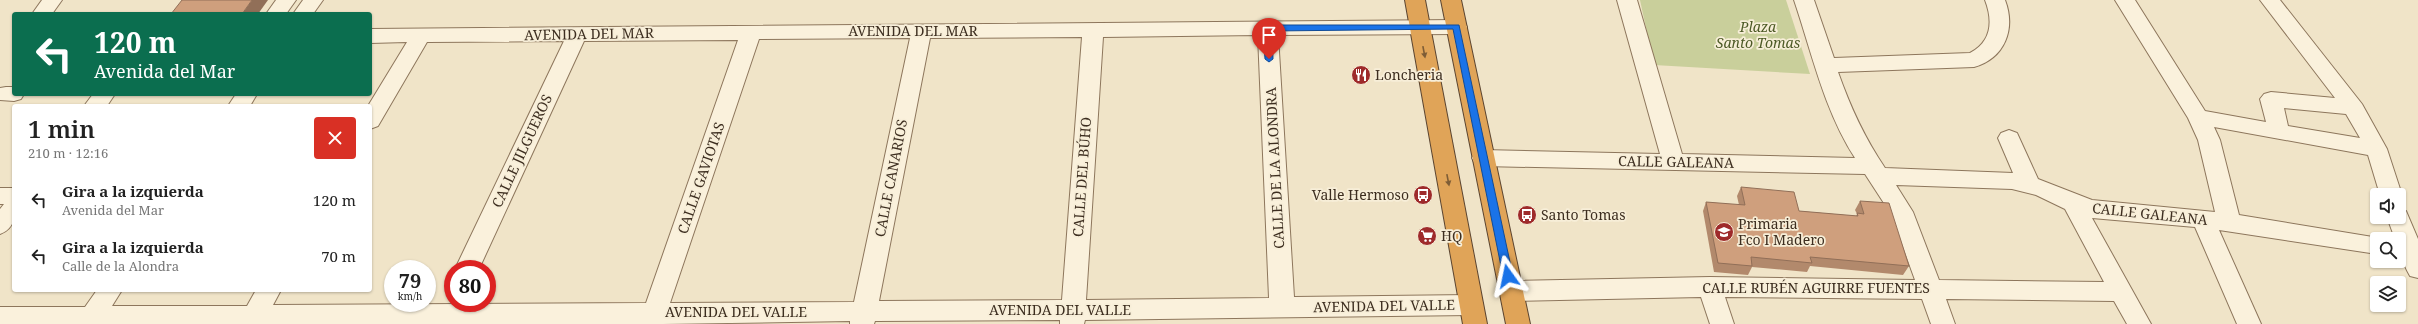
<!DOCTYPE html>
<html lang="es">
<meta charset="utf-8">
<style>
:root{--surface:#fff;--page:#f6f6f6;--text:#222;--muted:#767676}
body{margin:0;font-family:"Noto Serif",serif;background:var(--page);color:var(--text);height:100vh;display:flex;flex-direction:column;font-size:15px;white-space:nowrap}
*{box-sizing:border-box;margin:0}
p{font-size:13px;color:var(--muted)}
.icon{flex:none;width:22px;height:22px;fill:none;stroke:currentColor;stroke-width:2;stroke-linecap:round;stroke-linejoin:round}
.map{position:relative;flex:1;overflow:hidden}
.side{position:absolute;left:12px;top:104px;width:360px;height:188px;display:flex;flex-direction:column;background:var(--surface);border-radius:4px;box-shadow:0 1px 3px #0004}
.side>*{flex:none}
.top-card{position:absolute;left:12px;top:12px;width:360px;height:84px;border-radius:4px;box-shadow:0 1px 3px #0004;background:#0b6e4f;color:#fff;overflow:hidden}
.buttons{position:absolute;left:2370px;top:188px;display:grid;gap:8px}
.buttons a{display:grid;place-items:center;width:36px;height:36px;border-radius:4px;background:var(--surface);box-shadow:0 1px 3px #0004;font-size:20px}
.speed{position:absolute;left:384px;top:260px;display:flex;gap:8px;font-size:20px;font-weight:700;text-align:center}
.speed>*{display:grid;place-content:center;width:52px;height:52px;border-radius:50%;background:var(--surface);box-shadow:0 1px 3px #0004;line-height:1}
.speed small{font-size:10px;font-weight:400}
.speed .limit{border:6px solid #d22;background:#fff;color:#111}
.pin{position:absolute;display:grid;place-items:center;width:34px;height:34px;color:#fff;margin:-41px -17px;border-radius:50% 50% 50% 0;rotate:-45deg;box-shadow:0 0 4px #0007}
.pin .icon{rotate:45deg}
.me{position:absolute;width:44px;margin:-22px;rotate:348deg;stroke-linejoin:round;filter:drop-shadow(0 0 3px #0008)}
.turn{display:flex;align-items:center;gap:14px;height:84px;padding:0 16px;font-size:18px}
.turn .icon{width:52px;height:52px;stroke-width:2.5}
.turn b{display:block;font-size:28px;line-height:34px}
.round{display:grid;place-items:center;flex:none;width:42px;height:42px;border-radius:4px;background:var(--page)}
.overview{display:flex;align-items:center;justify-content:space-between;height:68px;padding:0 16px}
h1{font-size:24px;font-weight:600;line-height:30px}
ul{padding:0;list-style:none}
li{display:flex;align-items:center;gap:12px;height:56px;padding:0 16px}
li div{flex:1}
li b{display:block;font-size:15px}
li em{font-style:normal}
.map>svg:first-child{display:block}
</style>
<div class="map">
<svg width="2418" height="324" viewBox="0 0 2418 324">
<rect width="100%" height="100%" fill="#f0e4c8"/>
<!-- green -->
<polygon fill="#c9cf9b" points="1640,0 1786,0 1810,74 1654,65"/>
<g fill="none" stroke-linecap="round" stroke-linejoin="round">
<defs>
<g id="minor">
<polygon points="42,0 62,0 52,14 32,14"/>
<polygon points="276,0 296,0 286,14 266,14"/>
<polygon points="303,0 323,0 313,14 293,14"/>
<path d="M1617,0H1637L1682,154L1855,158C1824,110 1812,53 1794,0H1814L1834,58L1970,53C1992,41 1993,21 1985,0H2005C2016,29 2005,58 1974,67L1838,72C1850,106 1864,137 1885,168L2013,173L1998,138L2001,133L2009,130L2017,133L2038,179L2092,200L2215,212L2198,140L2188,118L2115,0H2135L2205,111L2266,122L2260,99L2264,94L2271,92L2335,98L2260,0H2280L2362,104L2387,149L2402,195L2399,201V195H2380L2368,155L2214,127L2220,140L2239,215L2385,239H2377V254L2219,230L2261,324H2237L2195,227L2092,218L2151,324H2127L2114,301L1946,299L1955,324H1931L1922,299L1725,297L1734,324H1710L1701,297L1511,301L1503,298L1499,291L1503,284L1511,281L1710,277L1915,280L1891,214L1865,174L1483,166L1475,164L1472,158L1475,152L1483,150L1660,154ZM2284,108L2346,114L2360,138L2288,126ZM1896,185L2012,189L2036,195L2065,209L2104,282L1939,280L1913,212Z"/>
<path d="M1457,20L1464,22L1467,27L1464,32L1457,34L1278,35L1294,297L1471,295L1480,298L1483,305L1480,312L1471,315L1085,320L1084,324H1060V320L875,321L874,324H850V321L663,324H0V307H85L97,290H122L112,306H247L256,290H281L273,305L646,303L738,40L584,41L479,269H455L564,41L427,42L378,126L370,129V106H368L407,42L370,43V29ZM1258,35L1269,298L1086,300L1103,37ZM1082,37L1062,300L879,301L930,38ZM910,38L854,302L670,303L759,39Z"/>
<polygon points="6,87 14,87 14,94 24,94 21,99 14,101 0,100 0,88"/>
<polygon points="93,94 115,94 107,106 84,106"/>
<polygon points="236,94 257,94 250,106 228,106"/>
<path d="M0,188H14C14,205 20,227 0,234V209L4,204H0Z"/>
<path d="M2399,209L2406,211L2418,239V278L2410,276C2403,264 2399,252 2399,239H2395L2387,217H2399Z"/>
</g>
<g id="highway">
<polygon points="1405,0 1425,0 1487,324 1463,324"/>
<polygon points="1441,0 1461,0 1530,324 1506,324"/>
</g>
</defs>
<!-- minor casing -->
<use href="#minor" stroke="#8d765c" stroke-width="2"/>
<!-- highway casing -->
<use href="#highway" stroke="#5b4430" stroke-width="2"/>
<!-- minor -->
<use href="#minor" fill="#faf1dc" fill-rule="evenodd"/>
<!-- highway -->
<use href="#highway" fill="#e0a458" fill-rule="evenodd"/>
</g>
<!-- wall -->
<polygon fill="#b2896c" points="1741,187 1799,211 1856,216 1857,214 1855,210 1860,201 1909,266 1903,275 1810,266 1807,272 1752,267 1748,275 1714,272 1703,211 1706,202 1739,205 1737,196"/>
<!-- shaded-wall -->
<polygon fill="#916f58" points="252,0 268,0 258,14 242,14"/>
<!-- building -->
<g fill="#cf9f7d" stroke="#916f58">
<polygon points="182,0 252,0 242,14 171,14"/>
<polygon points="1741,187 1794,192 1799,211 1858,216 1857,213 1864,214 1860,201 1889,203 1909,266 1810,257 1812,263 1751,257 1752,266 1718,263 1706,202 1745,205"/>
</g>
<!-- one-way arrows -->
<defs><path id="oneway-solid" d="M-6-.8H1V-3.2L6.5 0L1 3.2V.8H-6Z"/></defs>
<g fill="#7e5d36">
<use href="#oneway-solid" transform="translate(1424 52) rotate(79)"/>
<use href="#oneway-solid" transform="translate(1448 180) rotate(79)"/>
</g>
<!-- route -->
<polygon fill="#1a73e8" stroke="#114b97" points="1268,25 1459,25 1513,276 1511,279 1504,279 1503,276 1453,29 1272,31 1273,59 1269,62 1265,59 1263,28"/>
<!-- icons -->
<defs>
<symbol id="restaurant-disc" viewBox="-11 -11 22 22"><circle r="9.5" fill="#9e2a2b" stroke="#f7eed8"/><path d="M-5-6h1v4h1v-4h1v4h1v-4h1v5L-1.5 .5V6h-2V.5L-5-1ZM5-6V6H3V1.5H1.5Q1.5-4 5-6Z" fill="#fff"/></symbol>
<symbol id="bus-disc" viewBox="-11 -11 22 22"><circle r="9.5" fill="#9e2a2b" stroke="#f7eed8"/><path d="M-5-6H5V4H4V6H2V4H-2V6H-4V4H-5ZM-3.5-4V0h7V-4ZM-3.5 1.2v1.5H-2V1.2ZM2 1.2v1.5H3.5V1.2Z" fill="#fff"/></symbol>
<symbol id="school-disc" viewBox="-11 -11 22 22"><circle r="9.5" fill="#9e2a2b" stroke="#f7eed8"/><path d="M0-5L7-2L0 1L-7-2ZM-4 1L0 2.5L4 1V4Q0 6-4 4Z" fill="#fff"/></symbol>
<symbol id="supermarket-disc" viewBox="-11 -11 22 22"><circle r="9.5" fill="#9e2a2b" stroke="#f7eed8"/><path d="M-6-5.5h2.5l.6 2H6L4.5 2H-2.5L-4.4-4H-6ZM-1.5 3.2a1.3 1.3 0 1 0 .1 0ZM3 3.2a1.3 1.3 0 1 0 .1 0Z" fill="#fff"/></symbol>
</defs>
<g fill-rule="evenodd">
<use href="#restaurant-disc" x="1350" y="64" width="22" height="22"/>
<use href="#bus-disc" x="1412" y="184" width="22" height="22"/>
<use href="#bus-disc" x="1516" y="204" width="22" height="22"/>
<use href="#school-disc" x="1713" y="221" width="22" height="22"/>
<use href="#supermarket-disc" x="1416" y="225" width="22" height="22"/>
</g>
<g text-anchor="middle" stroke-width="3.5" stroke-linejoin="round" paint-order="stroke">
<!-- park labels -->
<g font-size="14" font-style="italic" fill="#4d5a26" stroke="#f7eed8">
<text x="1758" y="32">Plaza<tspan x="1758" dy="16">Santo Tomas</tspan></text>
</g>
<!-- street labels -->
<g font-size="14" fill="#3d2e20" stroke="#f7eed8">
<text x="913" y="36">AVENIDA DEL MAR</text>
<text transform="translate(589 34) rotate(-1)" y="5">AVENIDA DEL MAR</text>
<text transform="translate(522 151) rotate(-65)" y="5">CALLE JILGUEROS</text>
<text transform="translate(1676 162) rotate(1)" y="5">CALLE GALEANA</text>
<text transform="translate(1275 168) rotate(-93)" y="5">CALLE DE LA ALONDRA</text>
<text transform="translate(1082 177) rotate(-86)" y="5">CALLE DEL BÚHO</text>
<text transform="translate(701 178) rotate(-71)" y="5">CALLE GAVIOTAS</text>
<text transform="translate(891 178) rotate(-79)" y="5">CALLE CANARIOS</text>
<text transform="translate(2150 214) rotate(6)" y="5">CALLE GALEANA</text>
<text x="1816" y="293">CALLE RUBÉN AGUIRRE FUENTES</text>
<text transform="translate(1384 306) rotate(-1)" y="5">AVENIDA DEL VALLE</text>
<text x="1060" y="315">AVENIDA DEL VALLE</text>
<text x="736" y="317">AVENIDA DEL VALLE</text>
</g>
<!-- poi labels -->
<g font-size="14" fill="#3d2e20" stroke="#f7eed8" text-anchor="start">
<text x="1375" y="80">Loncheria</text>
<text x="1409" y="200" text-anchor="end">Valle Hermoso</text>
<text x="1541" y="220">Santo Tomas</text>
<text x="1738" y="229">Primaria<tspan x="1738" dy="16">Fco I Madero</tspan></text>
<text x="1441" y="241">HQ</text>
</g>
</g>
</svg>
<div class="buttons">
<a><svg class="icon" aria-label="sound" viewBox="0 0 24 24"><path d="M4 9h4l5-4v14l-5-4H4zM17 9q2 3 0 6"/></svg></a>
<a><svg class="icon" aria-label="search" viewBox="0 0 24 24"><circle cx="10" cy="10" r="6"/><path d="M15 15l6 6"/></svg></a>
<a><svg class="icon" aria-label="layers" viewBox="0 0 24 24"><path d="M12 4l9 5-9 5-9-5zM3 14l9 5 9-5"/></svg></a>
</div>
<div class="speed"><div>79<small>km/h</small></div><div class="limit">80</div></div>
<div class="pin" style="left:1269px;top:59px;background:#d93025"><svg class="icon" aria-label="arrive" viewBox="0 0 24 24"><path d="M6 21V4h12l-3 4 3 4H6"/></svg></div>
<svg class="me" style="left:1508px;top:276px" viewBox="-20 -20 40 40"><path d="M0-17L14 15 0 8-14 15z" fill="#1a73e8" stroke="#fff" stroke-width="4"/></svg>
<div class="top-card">
<div class="turn"><svg class="icon" aria-label="left" viewBox="0 0 24 24"><path d="M17 20v-9H6M10 6l-5 5 5 5"/></svg><div><b>120 m</b>Avenida del Mar</div></div>
</div>
<section class="side">
<div class="overview"><div><h1>1 min</h1><p>210 m · 12:16</p></div><a class="round" style="background:#d93025;color:#fff"><svg class="icon" aria-label="close" viewBox="0 0 24 24"><path d="M6 6l12 12M18 6L6 18"/></svg></a></div>
<ul>
<li><svg class="icon" aria-label="left" viewBox="0 0 24 24"><path d="M17 20v-9H6M10 6l-5 5 5 5"/></svg><div><b>Gira a la izquierda</b><p>Avenida del Mar</p></div><em>120 m</em></li>
<li><svg class="icon" aria-label="left" viewBox="0 0 24 24"><path d="M17 20v-9H6M10 6l-5 5 5 5"/></svg><div><b>Gira a la izquierda</b><p>Calle de la Alondra</p></div><em>70 m</em></li>
</ul>
</section>
</div>
